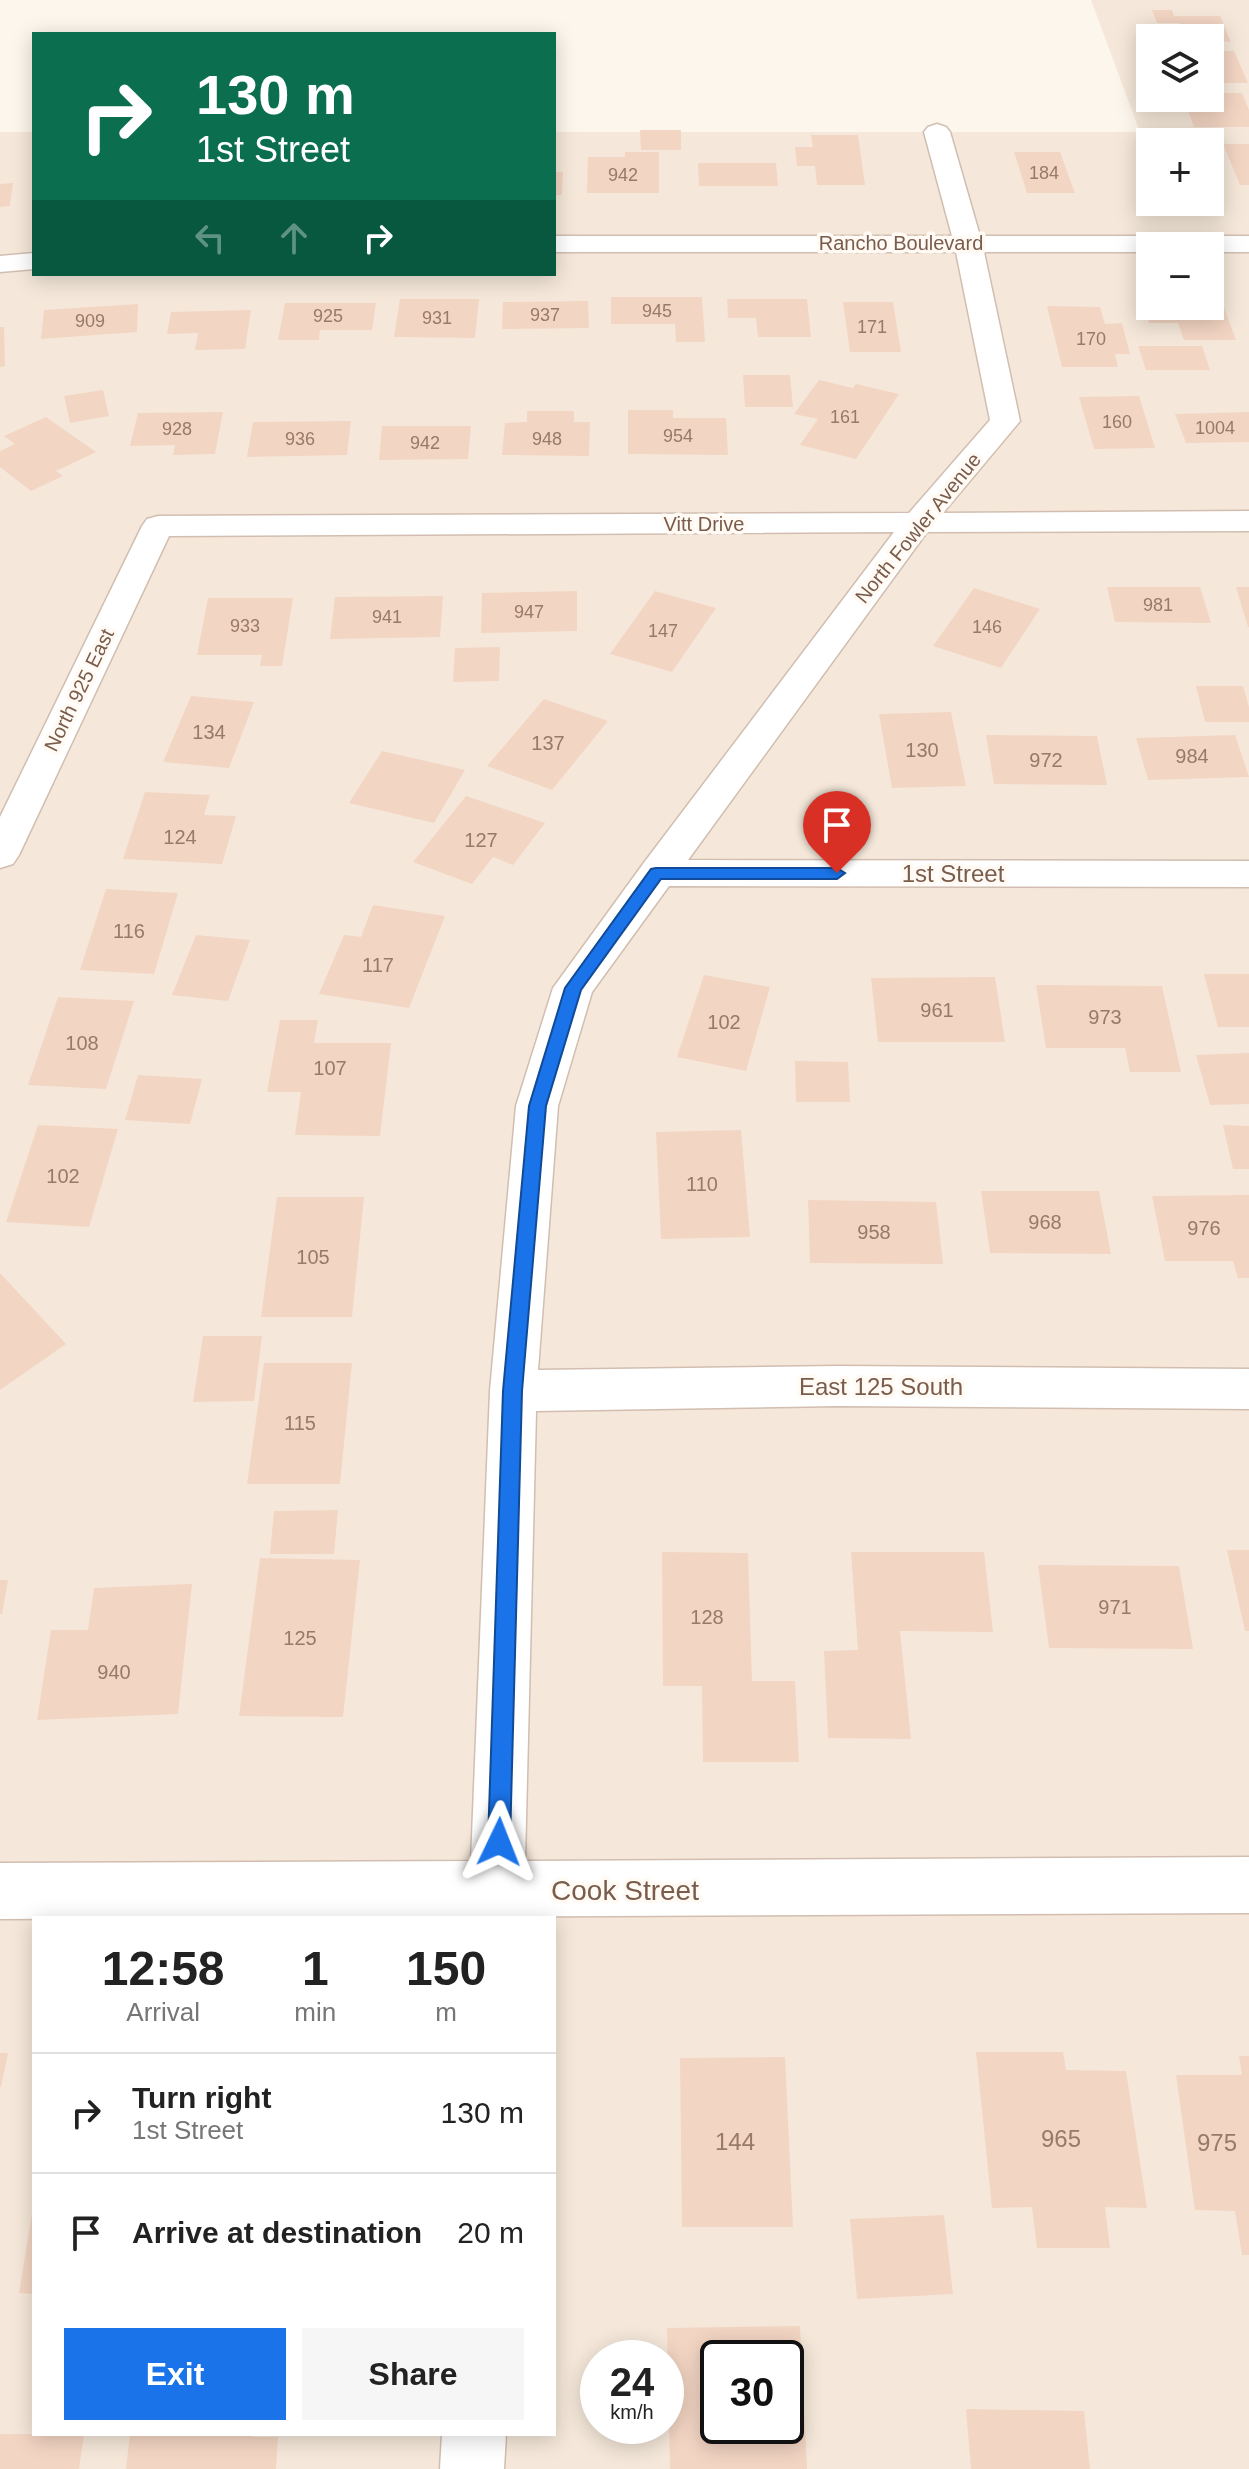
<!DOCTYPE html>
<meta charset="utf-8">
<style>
:root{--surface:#fff;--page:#f6f6f6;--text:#222;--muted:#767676;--line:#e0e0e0;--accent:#1a73e8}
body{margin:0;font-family:Helvetica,sans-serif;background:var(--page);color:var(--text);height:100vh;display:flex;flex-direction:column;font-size:30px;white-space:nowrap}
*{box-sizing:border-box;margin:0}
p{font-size:26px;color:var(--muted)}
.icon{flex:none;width:44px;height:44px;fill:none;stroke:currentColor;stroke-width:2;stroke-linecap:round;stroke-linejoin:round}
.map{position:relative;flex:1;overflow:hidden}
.side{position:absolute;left:32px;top:1916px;width:524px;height:520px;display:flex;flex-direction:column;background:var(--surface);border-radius:0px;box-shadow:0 4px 20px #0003}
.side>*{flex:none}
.banner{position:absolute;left:32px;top:32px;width:524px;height:244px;border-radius:0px;box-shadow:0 4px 20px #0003;background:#0b6e4f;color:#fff;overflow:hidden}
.fabs{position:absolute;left:1136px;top:24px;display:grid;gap:16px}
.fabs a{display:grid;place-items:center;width:88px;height:88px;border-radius:0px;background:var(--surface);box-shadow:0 4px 20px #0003;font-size:40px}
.speed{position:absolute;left:580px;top:2340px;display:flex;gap:16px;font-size:40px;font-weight:700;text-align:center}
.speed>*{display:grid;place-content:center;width:104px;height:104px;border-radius:50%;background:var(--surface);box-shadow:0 4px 20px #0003;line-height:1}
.speed small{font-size:20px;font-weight:400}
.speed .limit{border:4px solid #111;border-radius:12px;background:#fff;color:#111}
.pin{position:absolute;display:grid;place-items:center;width:68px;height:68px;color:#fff;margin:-82px -34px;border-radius:50% 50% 50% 0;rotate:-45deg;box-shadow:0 0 8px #0007}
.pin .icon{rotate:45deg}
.me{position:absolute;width:88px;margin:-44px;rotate:2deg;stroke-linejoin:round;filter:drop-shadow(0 0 6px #0008)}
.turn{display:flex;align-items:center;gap:28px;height:168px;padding:0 32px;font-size:36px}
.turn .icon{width:104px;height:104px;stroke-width:2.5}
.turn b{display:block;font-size:56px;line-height:68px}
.lanes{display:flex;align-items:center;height:76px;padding:0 32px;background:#0003;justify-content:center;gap:40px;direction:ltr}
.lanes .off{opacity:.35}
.eta{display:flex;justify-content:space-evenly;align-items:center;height:136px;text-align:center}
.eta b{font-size:48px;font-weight:700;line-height:56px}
.cta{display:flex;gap:16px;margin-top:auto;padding:16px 32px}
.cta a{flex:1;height:92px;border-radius:0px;background:var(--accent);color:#fff;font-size:32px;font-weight:700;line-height:92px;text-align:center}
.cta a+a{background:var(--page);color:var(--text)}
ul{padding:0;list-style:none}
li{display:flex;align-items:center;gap:24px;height:120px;padding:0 32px;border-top:2px solid var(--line)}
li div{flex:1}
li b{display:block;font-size:30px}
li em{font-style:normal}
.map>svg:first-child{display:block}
</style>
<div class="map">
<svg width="1249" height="2469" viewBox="0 0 1249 2469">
<rect width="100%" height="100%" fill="#fdf6ec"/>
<!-- residential -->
<path fill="#f5e8da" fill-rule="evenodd" d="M1091,0H1249V2469H0V132H34V274H554V132H1140ZM1150,38H1210V98H1150ZM1150,142H1210V202H1150ZM1150,246H1210V306H1150ZM34,1918H554V2434H34ZM598,2358H666V2426H598ZM718,2358H786V2426H718Z"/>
<!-- building -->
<g fill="#f3d5c3" fill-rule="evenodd">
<polygon points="1152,10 1172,10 1174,16 1220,16 1231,42 1185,38 1179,23 1157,23"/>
<polygon points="1210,51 1234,51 1248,83 1210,83"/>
<polygon points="1210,93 1242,93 1249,110 1249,127 1194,127 1183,98 1210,98"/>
<polygon points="640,130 681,130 681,150 641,150"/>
<polygon points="811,135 858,135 865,185 817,185 815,166 797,166 795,147 813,147"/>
<polygon points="1223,144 1249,144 1249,185 1240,185"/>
<polygon points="625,152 659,152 659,193 587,193 588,157 625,157"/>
<polygon points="1014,152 1060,152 1075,193 1027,193"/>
<polygon points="1140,156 1150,156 1150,186 1149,186"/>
<polygon points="698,163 776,163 778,186 699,186"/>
<polygon points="554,172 563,172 562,195 554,195"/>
<polygon points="13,183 10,206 0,207 0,184"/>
<polygon points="611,297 702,297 705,342 676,342 675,324 611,324"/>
<polygon points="1210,297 1220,297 1236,340 1184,340 1178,323 1149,323 1141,298 1150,298 1150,306 1210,306"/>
<polygon points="400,299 479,299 475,338 394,337"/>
<polygon points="727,299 807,299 811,337 758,337 756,318 728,318"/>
<polygon points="588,301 589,328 502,329 503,302"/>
<polygon points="843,302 893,302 901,352 850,352"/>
<polygon points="285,303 376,303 372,330 320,330 319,340 278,340"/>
<polygon points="138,304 137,332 41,339 44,310"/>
<polygon points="1047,306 1100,307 1105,324 1122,323 1130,354 1115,354 1118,367 1062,367"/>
<polygon points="251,310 245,349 195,350 198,333 167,334 171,312"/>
<polygon points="0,327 4,327 5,366 0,367"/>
<polygon points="1138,346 1202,346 1210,370 1146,370"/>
<polygon points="743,375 790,375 793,407 745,407"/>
<polygon points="819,380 853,388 856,384 899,394 856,459 800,445 818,419 794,414"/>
<polygon points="103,390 109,416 70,423 64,396"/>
<polygon points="1139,396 1155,448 1094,449 1079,397"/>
<polygon points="628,410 673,410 673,418 726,418 728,455 628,454"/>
<polygon points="527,411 574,411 574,422 590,422 589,456 502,455 505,423 527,422"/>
<polygon points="223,412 215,454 173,455 175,445 130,446 138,413"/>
<polygon points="1249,412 1249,442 1186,443 1175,414"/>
<polygon points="46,417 96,452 56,471 63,476 31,491 0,467 0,451 15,444 4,436"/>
<polygon points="351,421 347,455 247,457 253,422"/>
<polygon points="382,426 471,426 468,459 379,460"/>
<polygon points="1107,587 1200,587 1211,623 1115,622"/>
<polygon points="1236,587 1249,587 1249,627 1248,627"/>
<polygon points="974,588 1040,609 1001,668 933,646"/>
<polygon points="577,591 577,631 481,633 482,593"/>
<polygon points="655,591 716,608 672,672 610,654"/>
<polygon points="443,596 440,637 330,639 335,597"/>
<polygon points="208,598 293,598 282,666 260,666 262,655 197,655"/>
<polygon points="500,647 499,681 453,682 455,648"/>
<polygon points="1196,686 1243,686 1249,707 1249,722 1205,722"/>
<polygon points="191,696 254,702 229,768 163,762"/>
<polygon points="544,699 608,721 552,790 487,766"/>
<polygon points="951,712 966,786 892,788 879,714"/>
<polygon points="986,735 1097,736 1107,785 994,784"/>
<polygon points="1235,735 1249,777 1148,780 1136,738"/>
<polygon points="382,751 465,770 434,823 349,803"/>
<polygon points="145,792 210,795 204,815 236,816 222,864 123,859"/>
<polygon points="466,796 545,823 513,865 493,857 472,884 413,862"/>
<polygon points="106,889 178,893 154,974 80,970"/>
<polygon points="373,905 445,916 409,1008 319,994 344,935 361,937"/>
<polygon points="196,935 250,940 228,1001 172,995"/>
<polygon points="1204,974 1249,974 1249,1027 1218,1027"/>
<polygon points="704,975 770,987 746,1071 677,1057"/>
<polygon points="995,977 1005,1042 878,1042 871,978"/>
<polygon points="1036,985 1162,986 1181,1072 1130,1072 1125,1048 1046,1048"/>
<polygon points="58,997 134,1001 106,1089 28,1085"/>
<polygon points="280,1020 318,1020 314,1043 391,1043 380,1136 295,1135 301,1092 267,1092"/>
<polygon points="1249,1053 1249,1104 1210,1105 1196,1055"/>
<polygon points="795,1061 848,1062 850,1102 796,1102"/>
<polygon points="138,1075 202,1079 190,1124 125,1120"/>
<polygon points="38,1125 118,1129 89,1227 6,1222"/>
<polygon points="1223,1125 1249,1126 1249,1169 1233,1169"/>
<polygon points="741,1130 750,1237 661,1239 656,1132"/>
<polygon points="981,1191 1099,1191 1111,1254 990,1253"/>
<polygon points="1249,1195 1249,1278 1238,1278 1233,1261 1165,1261 1152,1196"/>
<polygon points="277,1197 364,1197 352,1317 261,1317"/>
<polygon points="808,1200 936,1202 943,1264 810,1263"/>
<polygon points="0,1273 66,1344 0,1390"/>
<polygon points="203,1336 262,1336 254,1401 193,1402"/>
<polygon points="264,1363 352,1363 340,1484 247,1484"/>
<polygon points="338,1510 334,1554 270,1554 274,1511"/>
<polygon points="1227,1550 1249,1550 1249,1631 1245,1631"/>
<polygon points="662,1552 748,1553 752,1681 795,1681 799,1762 703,1762 702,1686 663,1686"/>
<polygon points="851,1552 984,1552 993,1632 900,1631 911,1739 828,1738 824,1651 858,1650"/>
<polygon points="260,1558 360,1560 343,1717 239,1716"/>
<polygon points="1038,1565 1179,1566 1193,1649 1049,1648"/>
<polygon points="0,1580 8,1580 2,1614 0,1614"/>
<polygon points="192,1584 178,1714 37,1720 51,1630 88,1630 94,1588"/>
<polygon points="976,2052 1063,2052 1066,2070 1126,2071 1147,2208 1105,2207 1110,2248 1037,2248 1032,2207 992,2208"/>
<polygon points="0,2053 8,2053 1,2087 0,2087"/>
<polygon points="1239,2056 1249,2056 1249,2255 1242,2255 1235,2211 1195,2210 1176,2075 1242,2075"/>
<polygon points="785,2057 793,2227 682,2227 680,2058"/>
<polygon points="32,2214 34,2294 19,2293"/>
<polygon points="944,2215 953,2294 857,2299 850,2219"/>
<path d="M800,2326L807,2469H670L667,2328ZM718,2358H786V2426H718Z"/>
<polygon points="966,2409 1084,2411 1090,2469 971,2469"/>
<polygon points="0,2434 84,2434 79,2469 0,2469"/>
<polygon points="130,2434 253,2434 252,2437 278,2437 276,2469 126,2469"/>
</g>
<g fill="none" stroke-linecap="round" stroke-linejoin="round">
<defs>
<g id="minor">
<polygon points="937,124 946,127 950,132 980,236 1249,236 1249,252 1210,252 1210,246 1150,246 1150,252 984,252 1020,421 943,513 1249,511 1249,531 927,532 688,860 1249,861 1249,887 669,886 592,992 558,1106 538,1370 838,1366 1249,1369 1249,1409 838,1406 536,1411 525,1861 1249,1857 1249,1913 0,1919 0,1863 471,1861 490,1391 516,1106 553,988 643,864 894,532 169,536 19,855 13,864 0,868 0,817 142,526 147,519 158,516 909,513 990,420 956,252 554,252 554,236 952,236 924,132 928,127"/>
<polygon points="34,253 34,269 0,272 0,256"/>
<polygon points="442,2434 506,2434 504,2469 440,2469"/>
</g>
</defs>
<!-- minor casing -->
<use href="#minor" stroke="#d1beb0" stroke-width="3"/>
<!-- minor -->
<use href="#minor" fill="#fff" fill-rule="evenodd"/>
</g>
<!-- route -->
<polygon fill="#1a73e8" stroke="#114b97" stroke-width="2" points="656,868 837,868 845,873 837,879 661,879 581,990 546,1106 522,1391 510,1842 507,1850 499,1853 491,1850 488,1842 503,1391 529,1106 565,988 651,869"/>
<g text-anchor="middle" stroke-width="7" stroke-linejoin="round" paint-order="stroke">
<!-- far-number labels -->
<g font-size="18" fill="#987a6a">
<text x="1044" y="179">184</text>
<text x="623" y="181">942</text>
<text x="657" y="317">945</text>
<text x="545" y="321">937</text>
<text x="328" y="322">925</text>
<text x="437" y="324">931</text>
<text x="90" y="327">909</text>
<text x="872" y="333">171</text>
<text x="1091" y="345">170</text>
<text x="845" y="423">161</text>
<text x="1117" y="428">160</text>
<text x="1215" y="434">1004</text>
<text x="177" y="435">928</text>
<text x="678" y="442">954</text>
<text x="300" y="445">936</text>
<text x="547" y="445">948</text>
<text x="425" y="449">942</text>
<text x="1158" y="611">981</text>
<text x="529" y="618">947</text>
<text x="387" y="623">941</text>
<text x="245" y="632">933</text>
<text x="987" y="633">146</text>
<text x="663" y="637">147</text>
</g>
<!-- far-street labels -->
<g font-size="20" fill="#7a5c4d" stroke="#fffaf3">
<text x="901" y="250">Rancho Boulevard</text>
<text x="704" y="531">Vitt Drive</text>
<text transform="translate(918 528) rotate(-51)" y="7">North Fowler Avenue</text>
<text transform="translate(79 690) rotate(-64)" y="7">North 925 East</text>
</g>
<!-- number labels -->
<g font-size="20" fill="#987a6a">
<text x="209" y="739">134</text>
<text x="548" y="750">137</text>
<text x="922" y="757">130</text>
<text x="1192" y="763">984</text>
<text x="1046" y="767">972</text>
<text x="180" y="844">124</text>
<text x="481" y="847">127</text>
<text x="129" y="938">116</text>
<text x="378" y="972">117</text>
<text x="937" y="1017">961</text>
<text x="1105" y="1024">973</text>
<text x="724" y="1029">102</text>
<text x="82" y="1050">108</text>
<text x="330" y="1075">107</text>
<text x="63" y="1183">102</text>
<text x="702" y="1191">110</text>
<text x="1045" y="1229">968</text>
<text x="1204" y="1235">976</text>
<text x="874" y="1239">958</text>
<text x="313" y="1264">105</text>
<text x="300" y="1430">115</text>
<text x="1115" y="1614">971</text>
<text x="707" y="1624">128</text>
<text x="300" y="1645">125</text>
<text x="114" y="1679">940</text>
</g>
<!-- street labels -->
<g font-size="24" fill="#7a5c4d" stroke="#fffaf3">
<text x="953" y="882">1st Street</text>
<text x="881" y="1395">East 125 South</text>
</g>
<!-- near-number labels -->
<g font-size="24" fill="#987a6a">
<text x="1061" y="2147">965</text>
<text x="735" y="2150">144</text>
<text x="1217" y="2151">975</text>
</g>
<!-- near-street labels -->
<g font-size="28" fill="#7a5c4d" stroke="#fffaf3">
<text x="625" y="1900">Cook Street</text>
</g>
</g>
</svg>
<div class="fabs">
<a><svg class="icon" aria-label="layers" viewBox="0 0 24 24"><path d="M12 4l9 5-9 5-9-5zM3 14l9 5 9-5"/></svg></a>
<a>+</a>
<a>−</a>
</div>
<div class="speed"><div>24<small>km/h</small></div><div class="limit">30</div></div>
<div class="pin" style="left:837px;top:873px;background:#d93025"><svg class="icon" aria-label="arrive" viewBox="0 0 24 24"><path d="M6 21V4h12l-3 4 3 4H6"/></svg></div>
<svg class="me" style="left:499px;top:1842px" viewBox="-20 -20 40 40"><path d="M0-17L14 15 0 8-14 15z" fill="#1a73e8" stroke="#fff" stroke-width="4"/></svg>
<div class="banner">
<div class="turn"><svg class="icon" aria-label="right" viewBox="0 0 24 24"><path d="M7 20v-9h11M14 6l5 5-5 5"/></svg><div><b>130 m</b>1st Street</div></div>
<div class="lanes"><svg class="icon off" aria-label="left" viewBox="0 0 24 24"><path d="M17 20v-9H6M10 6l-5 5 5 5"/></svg><svg class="icon off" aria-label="ahead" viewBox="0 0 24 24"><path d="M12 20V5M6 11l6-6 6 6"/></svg><svg class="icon" aria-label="right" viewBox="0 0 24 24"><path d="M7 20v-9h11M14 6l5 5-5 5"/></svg></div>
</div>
<section class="side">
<div class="eta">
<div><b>12:58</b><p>Arrival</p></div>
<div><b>1</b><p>min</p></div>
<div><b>150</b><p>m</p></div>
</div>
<ul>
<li><svg class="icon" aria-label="right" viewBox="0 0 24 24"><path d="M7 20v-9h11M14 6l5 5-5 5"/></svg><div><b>Turn right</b><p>1st Street</p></div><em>130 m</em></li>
<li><svg class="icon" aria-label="arrive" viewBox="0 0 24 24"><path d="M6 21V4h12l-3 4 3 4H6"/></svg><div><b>Arrive at destination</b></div><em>20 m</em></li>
</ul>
<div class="cta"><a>Exit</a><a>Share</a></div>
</section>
</div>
